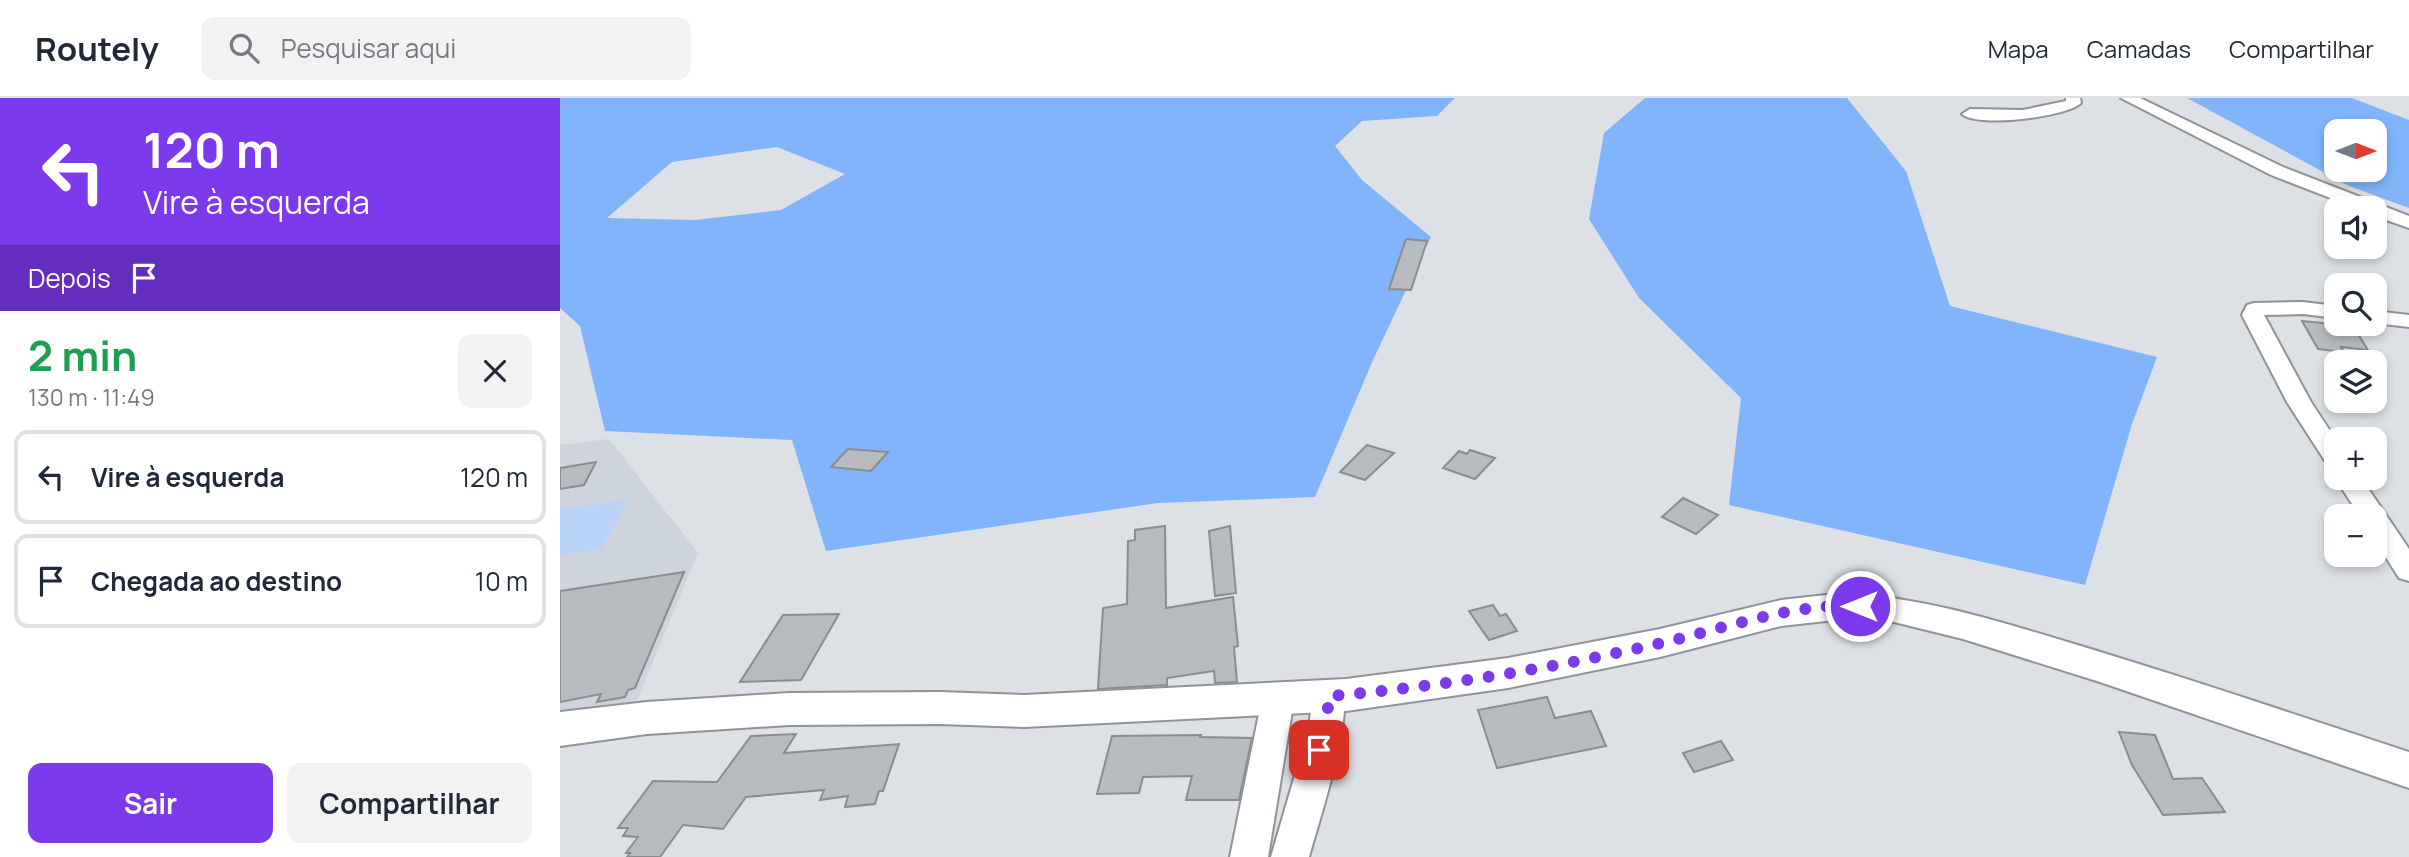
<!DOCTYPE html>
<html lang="pt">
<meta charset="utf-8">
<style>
:root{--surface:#fff;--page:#f2f2f3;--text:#1f2937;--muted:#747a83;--line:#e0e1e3;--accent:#7c3aed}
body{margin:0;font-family:Manrope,sans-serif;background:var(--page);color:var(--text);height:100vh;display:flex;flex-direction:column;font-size:26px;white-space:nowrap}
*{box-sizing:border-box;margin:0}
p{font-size:23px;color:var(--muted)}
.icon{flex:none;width:38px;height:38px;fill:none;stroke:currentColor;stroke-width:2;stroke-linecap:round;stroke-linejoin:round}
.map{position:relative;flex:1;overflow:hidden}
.side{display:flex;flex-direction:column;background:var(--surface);width:560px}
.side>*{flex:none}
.top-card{background:#7c3aed;color:#fff;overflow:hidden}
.needle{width:46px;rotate:90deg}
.controls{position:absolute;left:1764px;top:21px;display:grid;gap:14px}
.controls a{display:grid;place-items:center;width:63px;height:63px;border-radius:14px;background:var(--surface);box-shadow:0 4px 10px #0003;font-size:35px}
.pin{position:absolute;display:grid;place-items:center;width:60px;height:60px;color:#fff;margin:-30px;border-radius:14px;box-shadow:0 4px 10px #0006}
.me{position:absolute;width:77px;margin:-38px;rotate:270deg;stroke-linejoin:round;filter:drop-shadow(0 0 5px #0008)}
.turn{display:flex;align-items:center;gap:24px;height:147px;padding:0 28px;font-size:32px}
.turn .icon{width:91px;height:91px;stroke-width:2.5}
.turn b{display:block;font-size:49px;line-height:60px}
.then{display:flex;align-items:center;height:66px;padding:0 28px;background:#0003;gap:14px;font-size:26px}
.round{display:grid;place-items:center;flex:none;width:74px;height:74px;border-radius:14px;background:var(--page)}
.headline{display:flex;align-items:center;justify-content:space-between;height:119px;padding:0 28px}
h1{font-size:42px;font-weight:700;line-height:52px;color:#1e9e55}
.primary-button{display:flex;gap:14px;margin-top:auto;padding:14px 28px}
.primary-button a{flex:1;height:80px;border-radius:14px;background:var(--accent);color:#fff;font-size:28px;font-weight:700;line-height:80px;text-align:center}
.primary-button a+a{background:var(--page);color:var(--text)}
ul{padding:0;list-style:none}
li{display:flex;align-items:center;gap:21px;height:94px;margin:0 14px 10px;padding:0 14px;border:4px solid var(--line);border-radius:14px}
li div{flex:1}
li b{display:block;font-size:26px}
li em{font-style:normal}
header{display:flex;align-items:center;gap:42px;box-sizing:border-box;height:98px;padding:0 35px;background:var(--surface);border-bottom:2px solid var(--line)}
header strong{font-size:33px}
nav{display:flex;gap:38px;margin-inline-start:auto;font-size:24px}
.search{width:490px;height:63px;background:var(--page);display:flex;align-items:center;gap:18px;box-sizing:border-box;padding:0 24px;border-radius:14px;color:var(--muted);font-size:26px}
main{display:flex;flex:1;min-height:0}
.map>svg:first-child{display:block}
</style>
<header>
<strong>Routely</strong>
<div class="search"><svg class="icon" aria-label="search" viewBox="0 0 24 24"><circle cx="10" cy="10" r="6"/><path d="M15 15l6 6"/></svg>Pesquisar aqui</div>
<nav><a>Mapa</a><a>Camadas</a><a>Compartilhar</a></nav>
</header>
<main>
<section class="side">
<div class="top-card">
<div class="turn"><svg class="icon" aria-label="left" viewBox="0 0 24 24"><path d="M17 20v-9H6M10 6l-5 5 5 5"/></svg><div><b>120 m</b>Vire à esquerda</div></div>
<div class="then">Depois<svg class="icon" aria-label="arrive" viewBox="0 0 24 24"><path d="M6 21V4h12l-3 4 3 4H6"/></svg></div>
</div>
<div class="headline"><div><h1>2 min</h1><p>130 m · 11:49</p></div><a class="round"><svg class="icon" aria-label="close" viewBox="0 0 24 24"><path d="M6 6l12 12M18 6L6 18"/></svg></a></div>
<ul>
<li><svg class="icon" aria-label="left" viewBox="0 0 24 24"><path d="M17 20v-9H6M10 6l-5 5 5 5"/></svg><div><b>Vire à esquerda</b></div><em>120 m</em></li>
<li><svg class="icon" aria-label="arrive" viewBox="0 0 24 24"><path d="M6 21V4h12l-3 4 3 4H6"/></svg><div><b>Chegada ao destino</b></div><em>10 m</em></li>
</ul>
<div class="primary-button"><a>Sair</a><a>Compartilhar</a></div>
</section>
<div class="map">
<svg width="1849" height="759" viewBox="0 0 1849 759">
<rect width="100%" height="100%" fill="#dde0e4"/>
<!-- built -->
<polygon fill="#ced4de" points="49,341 138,455 75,607 0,617 0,347"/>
<!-- green -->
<polygon fill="#b9d3f8" points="68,402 42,451 0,457 0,411"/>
<!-- forest -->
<g fill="#82b4fb" fill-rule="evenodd">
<path d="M0,0H895L877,18L802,23L775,48L802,82L871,139L813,262L755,399L598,405L266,453L232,342L45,333L20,228L0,210ZM217,49L285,76L221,112L135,122L47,120L112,64Z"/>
<polygon points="1085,0 1287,0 1346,73 1390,208 1597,259 1572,326 1525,487 1169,407 1181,300 1079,200 1029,121 1044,35"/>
<path d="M1627,0H1792L1849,22V110L1789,88ZM1776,33H1815V72H1776Z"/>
</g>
<!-- building -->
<g fill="#b8bbbf" stroke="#8a8d90" stroke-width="2">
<polygon points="846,141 867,143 851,192 829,191"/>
<polygon points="1742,223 1793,228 1808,252 1781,249 1784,254 1758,251"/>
<polygon points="807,347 834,355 805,382 780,374"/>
<polygon points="288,351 328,354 311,373 271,369"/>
<polygon points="910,352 935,360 915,381 883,370 899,353 907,356"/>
<polygon points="36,364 24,387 0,391 0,370"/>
<polygon points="1123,400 1158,417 1136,436 1102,419"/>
<polygon points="605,428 606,510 673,499 678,548 674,549 677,584 655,585 654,573 607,580 607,587 538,591 543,510 567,506 568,443 575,442 575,432"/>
<polygon points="670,428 676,495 655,498 649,433"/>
<polygon points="124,474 75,590 68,592 65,599 37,604 41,596 0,604 0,493"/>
<polygon points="933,507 940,518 946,516 957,533 929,542 909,513"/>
<polygon points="279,516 241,582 180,584 223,517"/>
<polygon points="987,599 995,620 1031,613 1046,648 937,670 918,612"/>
<polygon points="1559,634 1595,637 1613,681 1642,680 1665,714 1603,717 1572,667"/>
<polygon points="236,636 224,655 339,646 323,693 319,693 315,706 285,709 288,698 260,702 264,692 186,699 163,731 123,727 100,759 67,759 70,755 66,755 78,739 63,738 68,730 58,730 93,683 157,684 191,638"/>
<polygon points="641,637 640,639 692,640 679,702 626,702 632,678 583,679 579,695 537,696 552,638"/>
<polygon points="1161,643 1173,662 1134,674 1123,655"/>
</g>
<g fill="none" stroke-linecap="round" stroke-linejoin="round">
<defs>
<g id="minor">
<path d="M1506,0H1520L1521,5C1507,19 1417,30 1402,16L1410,11L1463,12L1506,3Z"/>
<polygon points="1561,0 1580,0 1723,69 1849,118 1849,130 1815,118 1815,110 1796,110 1711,77"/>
<polygon points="1743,204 1776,208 1776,220 1743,216 1704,217 1751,304 1776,342 1776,369 1767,366 1727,304 1682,217 1687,207 1694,205"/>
<polygon points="1815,213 1849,217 1849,229 1815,225"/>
<polygon points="1776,378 1801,380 1849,451 1849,483 1839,480 1815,442 1815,418 1800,418 1775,380"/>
<path d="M769,586L781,589C795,615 758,726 749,759H711L749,629L753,598L757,589Z"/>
<polygon points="718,589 730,592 734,601 708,759 670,759 702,601 706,592"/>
</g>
<path id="major" d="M1284,495C1365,500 1434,522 1511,545C1624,579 1736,617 1849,654V690L1540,584L1403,541L1334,524L1284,521L1221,528L1100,559L948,590L786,613L464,629L380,626L229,627L87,636L0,648V614L87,604L229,595L380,594L464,597L786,581L948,560L1100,531L1221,502Z"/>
</defs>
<!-- minor casing -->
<use href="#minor" stroke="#909296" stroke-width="4"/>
<!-- major casing -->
<use href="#major" stroke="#909296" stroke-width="4"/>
<!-- minor -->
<use href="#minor" fill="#fff" fill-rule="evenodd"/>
<!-- major -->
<use href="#major" fill="#fff" fill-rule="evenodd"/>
</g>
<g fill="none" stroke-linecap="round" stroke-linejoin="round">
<!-- route -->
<path stroke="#7c3aed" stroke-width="12" stroke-dasharray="0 21.6" d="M759,652L766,629L769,598C878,589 995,570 1101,545C1167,530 1232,505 1300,508"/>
</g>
</svg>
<div class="controls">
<a><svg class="needle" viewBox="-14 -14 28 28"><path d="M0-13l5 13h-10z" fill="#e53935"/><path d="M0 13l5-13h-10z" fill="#747a83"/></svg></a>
<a><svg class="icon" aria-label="sound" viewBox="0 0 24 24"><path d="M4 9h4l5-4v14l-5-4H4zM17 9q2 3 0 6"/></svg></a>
<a><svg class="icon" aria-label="search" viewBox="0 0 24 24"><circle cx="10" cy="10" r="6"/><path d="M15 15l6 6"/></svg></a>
<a><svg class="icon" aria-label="layers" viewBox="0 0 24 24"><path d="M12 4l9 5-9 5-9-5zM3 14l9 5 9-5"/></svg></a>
<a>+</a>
<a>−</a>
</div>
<div class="pin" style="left:759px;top:652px;background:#d93025"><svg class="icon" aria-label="arrive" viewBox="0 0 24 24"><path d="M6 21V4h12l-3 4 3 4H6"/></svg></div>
<svg class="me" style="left:1300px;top:508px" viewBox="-20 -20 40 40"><circle r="17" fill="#7c3aed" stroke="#fff" stroke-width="3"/><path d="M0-11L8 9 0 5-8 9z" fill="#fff"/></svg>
</div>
</main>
